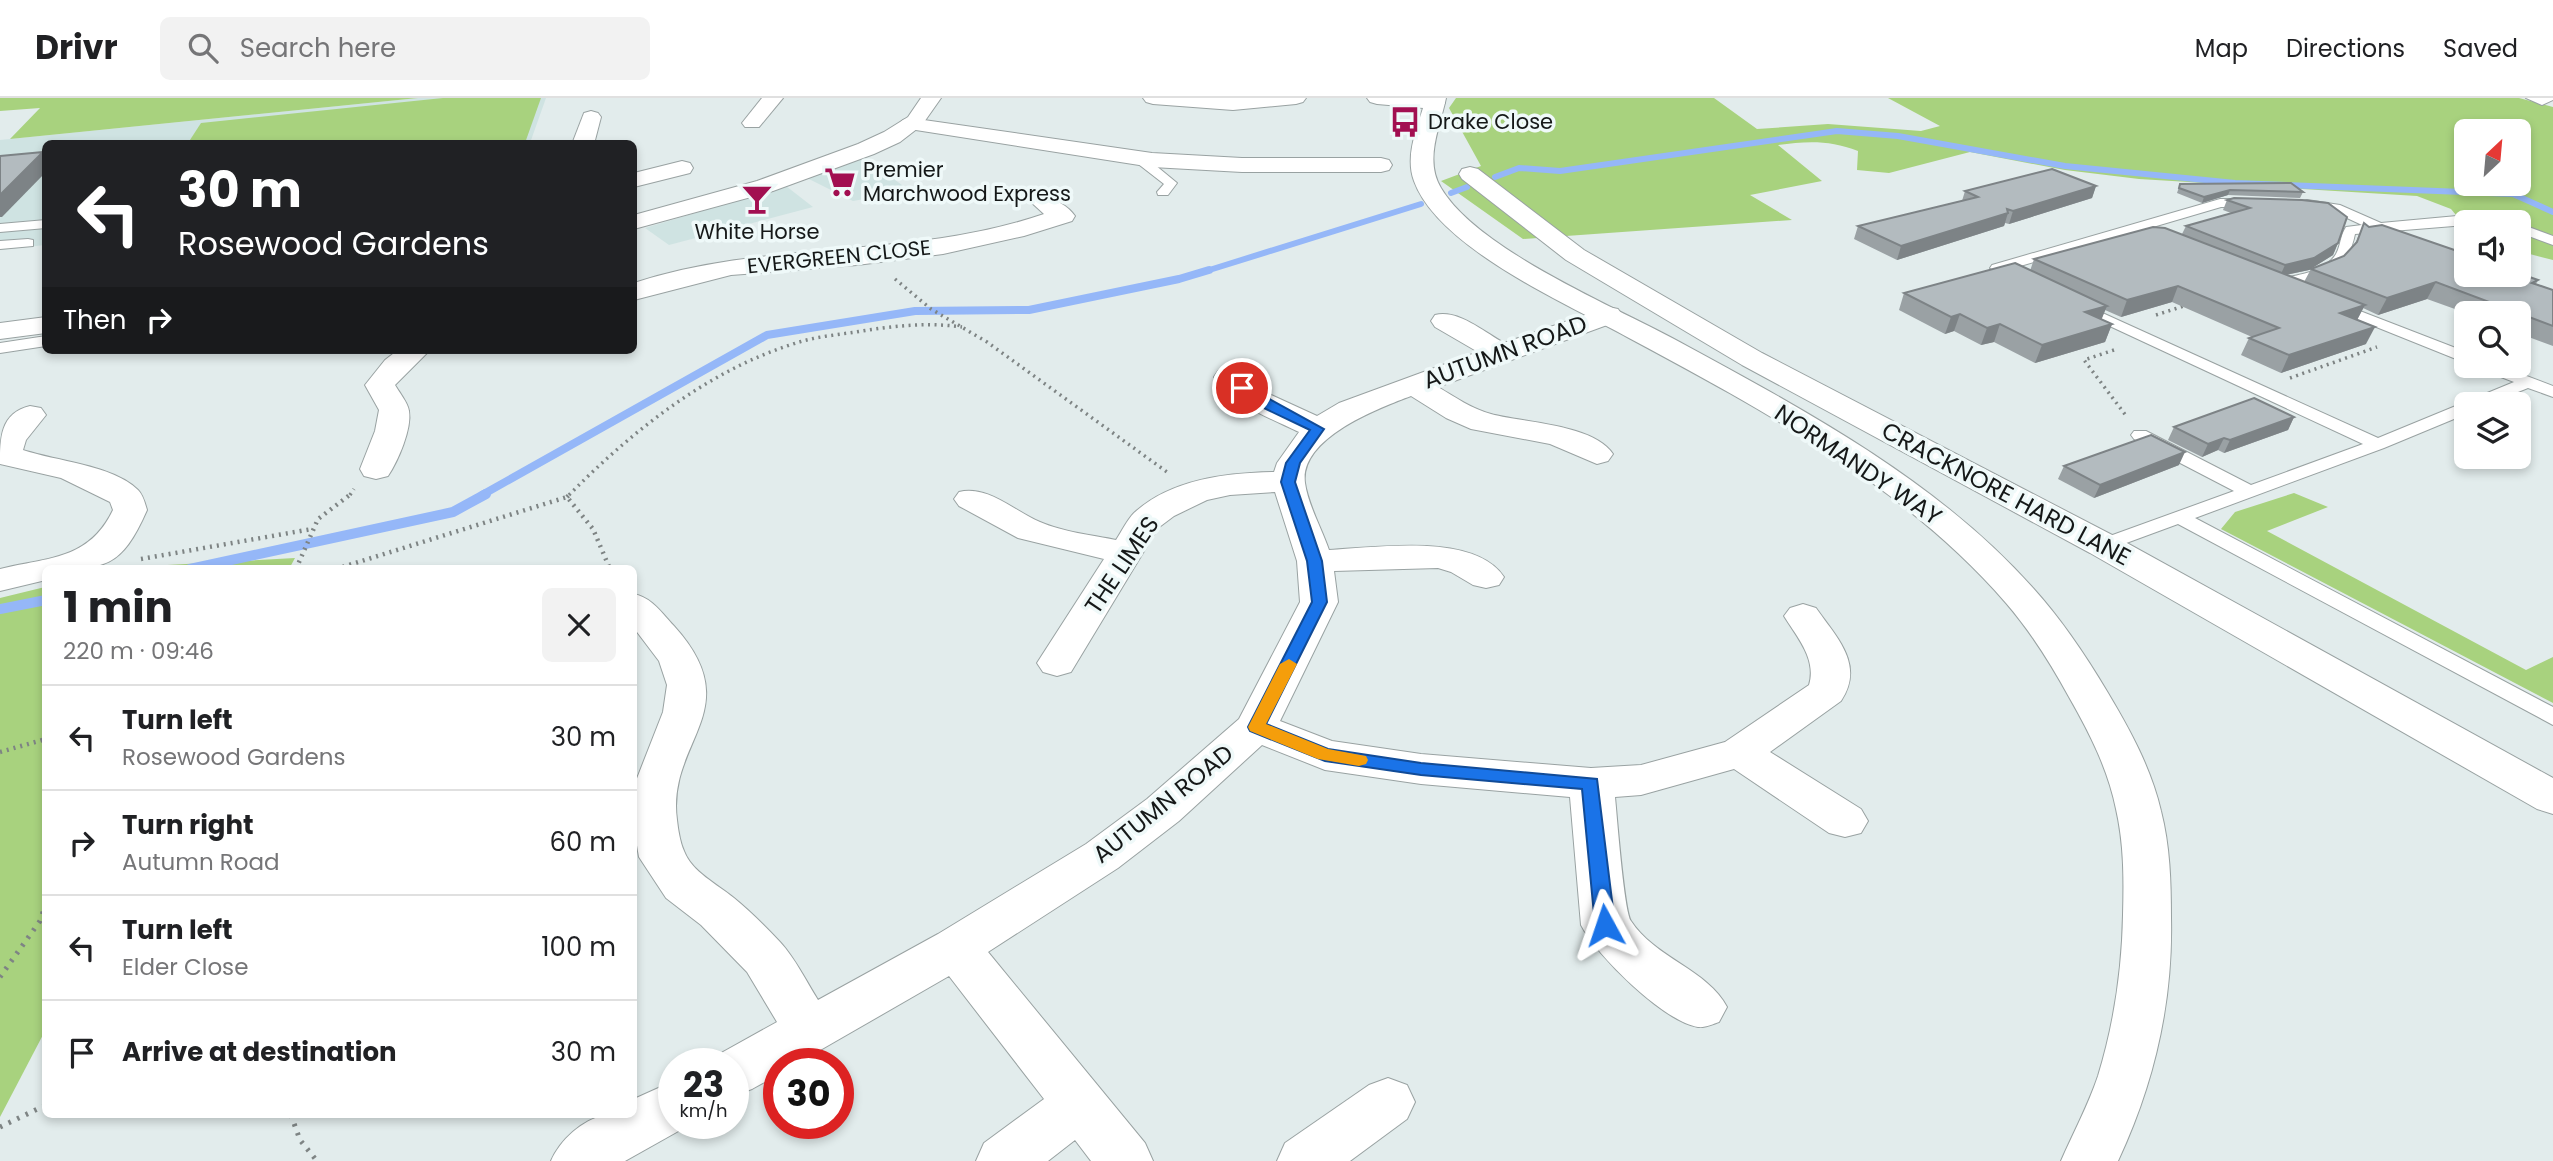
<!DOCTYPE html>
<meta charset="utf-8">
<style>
:root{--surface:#fff;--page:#f2f2f2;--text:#202124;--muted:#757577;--line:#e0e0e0}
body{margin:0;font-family:Poppins,sans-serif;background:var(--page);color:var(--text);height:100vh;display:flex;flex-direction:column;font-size:26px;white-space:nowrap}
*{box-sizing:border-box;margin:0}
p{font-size:23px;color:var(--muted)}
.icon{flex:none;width:38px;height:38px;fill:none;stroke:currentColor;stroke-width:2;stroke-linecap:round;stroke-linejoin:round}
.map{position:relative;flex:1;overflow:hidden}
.drawer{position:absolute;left:42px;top:467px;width:595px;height:553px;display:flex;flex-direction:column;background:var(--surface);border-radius:10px;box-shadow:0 4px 10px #0003}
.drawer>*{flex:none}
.top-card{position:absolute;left:42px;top:42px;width:595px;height:214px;border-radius:10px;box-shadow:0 4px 10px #0003;background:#202124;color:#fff;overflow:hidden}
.needle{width:46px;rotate:26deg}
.controls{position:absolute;left:2454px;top:21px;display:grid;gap:14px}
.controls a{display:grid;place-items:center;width:77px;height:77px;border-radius:10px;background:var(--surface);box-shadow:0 4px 10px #0003;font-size:35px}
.speed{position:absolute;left:658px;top:950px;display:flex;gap:14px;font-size:35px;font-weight:700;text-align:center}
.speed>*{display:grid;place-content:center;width:91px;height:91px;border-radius:50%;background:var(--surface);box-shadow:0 4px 10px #0003;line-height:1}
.speed small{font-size:18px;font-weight:400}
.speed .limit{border:10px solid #d22;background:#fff;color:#111}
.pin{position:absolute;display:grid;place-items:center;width:60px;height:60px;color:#fff;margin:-30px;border:4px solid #fff;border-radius:50%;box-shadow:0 2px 7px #0007}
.me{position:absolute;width:77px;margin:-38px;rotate:355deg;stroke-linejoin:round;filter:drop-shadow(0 0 5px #0008)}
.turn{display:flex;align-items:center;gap:24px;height:147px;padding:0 21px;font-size:32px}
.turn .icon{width:91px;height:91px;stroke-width:2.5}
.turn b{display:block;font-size:49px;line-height:60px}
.then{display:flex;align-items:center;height:66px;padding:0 21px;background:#0003;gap:14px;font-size:26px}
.round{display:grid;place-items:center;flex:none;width:74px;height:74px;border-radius:10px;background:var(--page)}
.headline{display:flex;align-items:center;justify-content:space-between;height:119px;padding:0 21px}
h1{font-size:42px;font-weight:700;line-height:52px}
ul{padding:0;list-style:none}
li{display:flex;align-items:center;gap:21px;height:105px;padding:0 21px;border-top:2px solid var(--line)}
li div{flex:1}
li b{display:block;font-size:26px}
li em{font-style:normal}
header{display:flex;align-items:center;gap:42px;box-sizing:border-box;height:98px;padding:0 35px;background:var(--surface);border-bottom:2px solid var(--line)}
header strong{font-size:33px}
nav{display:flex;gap:38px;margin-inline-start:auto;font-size:24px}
.search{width:490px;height:63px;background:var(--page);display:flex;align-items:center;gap:18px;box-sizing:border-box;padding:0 24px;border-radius:10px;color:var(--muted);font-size:26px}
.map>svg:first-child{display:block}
</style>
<header>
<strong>Drivr</strong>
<div class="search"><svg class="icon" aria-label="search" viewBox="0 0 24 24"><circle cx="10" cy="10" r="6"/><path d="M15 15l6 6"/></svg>Search here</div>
<nav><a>Map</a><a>Directions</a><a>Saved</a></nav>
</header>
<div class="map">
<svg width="2553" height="1063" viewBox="0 0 2553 1063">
<rect width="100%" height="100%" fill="#e2ecec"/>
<!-- built -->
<g fill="#cfe3e2">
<polygon points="418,0 546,0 530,45 46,46 45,147 0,152 0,42"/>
<polygon points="864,59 910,93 853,103 807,80"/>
<polygon points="786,88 813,109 669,147 645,130"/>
</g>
<!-- green -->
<g fill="#a8d27e" fill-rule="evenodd">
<polygon points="0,0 418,0 10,41 40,10 0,13"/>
<polygon points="443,0 541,0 525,45 188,45 201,25"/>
<path d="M1456,0H1714L1757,31L1828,26L1921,33L1940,28L1888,0H2519L2553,9V162L2518,153V124H2466V129L2451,111L2417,98L2139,81L2065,72L1970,54L1889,75L1857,72L1858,53C1830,42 1807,43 1778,47L1822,83L1750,97L1792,122L1523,141L1441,83L1481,68L1449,10ZM2466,33H2518V86H2466Z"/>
<polygon points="2294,395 2328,409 2267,433 2526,572 2553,559 2553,605 2221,431 2235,414"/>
<polygon points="295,460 289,471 123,471 130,469"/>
<polygon points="45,489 45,933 0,1019 0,500"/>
</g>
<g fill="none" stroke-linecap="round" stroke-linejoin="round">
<!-- stream-far2 -->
<g stroke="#95b7f8" stroke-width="6">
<polyline points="1495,79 1519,70 1560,73 1837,33 1898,38 2065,68 2235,85 2513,96 2553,114"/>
<polyline points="1451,95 1467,89"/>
<polyline points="1203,174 1421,106"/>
</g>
<!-- stream-far1 -->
<polyline stroke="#95b7f8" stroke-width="8" points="482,397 767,237 915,213 1029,212 1179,181 1209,172"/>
<!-- stream -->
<g stroke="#95b7f8" stroke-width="10">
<polyline points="190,471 453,414 486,396"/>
<polyline points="0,511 46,502"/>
</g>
<defs>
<g id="lane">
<polygon points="2526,0 2553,0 2553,2 2542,7"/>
<polygon points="1143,57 1177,85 1168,97 1158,97 1157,94 1164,86 1137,65 1139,58"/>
<polygon points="2220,101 2254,101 2260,105 2254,109 2221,109 2010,171 2019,177 2012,181 1990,170 1992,167"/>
<path d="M2307,102L2340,107L2381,125L2457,118L2489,120L2496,124H2466V127L2355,136C2346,180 2318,181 2279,189L2274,188L2272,185L2274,182C2294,177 2324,176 2336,156C2341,147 2340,138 2346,129L2362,127L2332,113L2302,109V103Z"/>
<polygon points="46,122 46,130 0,134 0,126"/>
<polygon points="2518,125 2553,138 2553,147 2518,134"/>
<polygon points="28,141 33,142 33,148 0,151 0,143"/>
<polygon points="2076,203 2378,340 2514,284 2480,271 2478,268 2500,268 2553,288 2553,299 2528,290 2488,306 2466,306 2466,316 2384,350 2195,420 2553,609 2553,627 2178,426 2110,451 2096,451 2093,447 2096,443 2234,393 2134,341 2131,337 2134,333 2146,333 2251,387 2363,346 2071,210 2069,207 2071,204"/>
<polygon points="2334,203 2466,254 2466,265 2329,210 2327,207 2329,204"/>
<polygon points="46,238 46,248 0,255 0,245"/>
</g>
<g id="street">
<polygon points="762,0 783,0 759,29 745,29 742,25"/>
<polygon points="1143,0 1306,0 1303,4 1296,6 1233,12 1153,6 1146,4"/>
<polygon points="1367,0 1439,0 1445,5 1442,9 1435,11 1377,6 1370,4"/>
<polygon points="591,13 598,15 601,19 594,46 572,46 584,15"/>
<polygon points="910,20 1152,55 1242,60 1381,60 1389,62 1392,67 1389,72 1381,74 1242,74 1152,69 903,30 899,26 903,22"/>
<polygon points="682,63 690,65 693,70 690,75 634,89 634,75"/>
<polygon points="1470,69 1478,71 1584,152 1762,255 2116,439 2553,680 2553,716 2537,711 2090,455 1742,267 1566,162 1462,81 1459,76 1462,71"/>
<path d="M1044,98C1055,101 1068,108 1075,118L1072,123L1024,138L943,156L857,167L731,177L634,202V185C768,141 910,162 1044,116L1032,105L1036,100Z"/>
<path d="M1608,209L1618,211L1622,217L1618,223L1438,289C1455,299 1472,311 1491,316C1524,325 1593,326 1613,356L1608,363L1597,366L1550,346L1471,331L1446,320L1411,298C1379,310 1299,340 1305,385C1308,407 1322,431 1329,452C1376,450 1474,434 1504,479L1499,487L1486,490L1473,487L1451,474L1438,470L1334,473L1338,504L1280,623L1332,643L1421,656L1591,670L1641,667L1725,644L1809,587C1817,561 1797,539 1784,518L1790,510L1803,506L1816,510C1837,540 1865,567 1841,603L1770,654L1861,711L1868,723L1861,735L1845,739L1829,735L1734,671L1641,697L1615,699C1617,718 1624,813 1631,823C1655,860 1708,872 1727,909L1719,924C1713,926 1705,930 1698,929C1663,923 1597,858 1581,827L1570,699L1421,686L1325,672L1262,647L1179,723L1118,770L988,854L1145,1045L1153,1063H1091L1075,1042L1048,1063H976L984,1045L1044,1001L949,878L796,966H779V976L752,991L733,998V966H710L714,959L777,924L747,874L701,827L666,800L639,759L634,730L636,683L663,614L667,587L659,563L634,530V496C652,500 661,514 674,528C750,612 666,643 677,722C678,731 680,744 684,753C692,774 717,786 734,800C750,813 766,829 780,844C795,860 806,883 818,902L938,836L1086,746L1147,701L1239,621L1300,504L1297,463L1275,394L1230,397L1207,402L1174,418L1158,430L1071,574L1057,578L1043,574L1037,565L1104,461L1018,440L959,408L954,401L959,394C988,387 1014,413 1040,424C1063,434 1092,437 1116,442C1122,433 1127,422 1134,415C1171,381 1226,375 1274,374L1277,365L1299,334C1270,320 1233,307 1214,279L1218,273L1229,270L1240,273L1267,295L1317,318L1339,305L1478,254L1435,229L1431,223L1435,217C1458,211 1484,234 1504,245Z"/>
<path d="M398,252H430L395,287C399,294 408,305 409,313C412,331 398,363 388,378L376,381L364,378L360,371L375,333L379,312L365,287L385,262Z"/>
<path d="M30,308L41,310L46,317L26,342L23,352C55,363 113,367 138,392C143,397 145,405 147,412C121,471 105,471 46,471V482L0,493V471C49,459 89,462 113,412L110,404L61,380L0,366C0,341 0,315 30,308Z"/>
<polygon points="1388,980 1407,987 1415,1004 1407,1021 1350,1063 1277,1063 1285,1045 1369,987"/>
<path d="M674,983V1026H691L625,1063H551C560,1042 582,1022 605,1017C613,1015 625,1017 634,1017V1001Z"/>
</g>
<g id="secondary">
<polygon points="921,0 941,0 922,27 900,44 874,56 773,93 634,131 634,117 757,83 858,46 884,34 908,19"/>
<path d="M1426,0H1446C1440,29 1424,62 1441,90C1477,151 1611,207 1674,241C1801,310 1936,381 2033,490C2062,522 2086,558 2108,595C2130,632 2151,670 2161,713C2170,748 2171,784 2171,820C2173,905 2154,986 2118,1063H2061C2073,1035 2088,1008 2098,978C2114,926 2122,871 2123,817C2124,781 2124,746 2116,711C2108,671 2089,634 2069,599C2051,566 2031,534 2006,505C1906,389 1763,312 1629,240C1569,207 1438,150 1414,83C1404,56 1419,26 1426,0Z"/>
<polygon points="46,219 46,235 0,241 0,225"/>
</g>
</defs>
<!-- lane casing -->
<use href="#lane" stroke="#99a2a2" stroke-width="2"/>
<!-- street casing -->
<use href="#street" stroke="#99a2a2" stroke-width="2"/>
<!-- secondary casing -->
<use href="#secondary" stroke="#99a2a2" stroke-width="2"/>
<!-- path-far2 -->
<g stroke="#7e8484" stroke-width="3.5" stroke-dasharray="2 4.5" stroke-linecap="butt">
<polyline points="895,181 931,211 987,244 1167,374"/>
<polyline points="2156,217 2187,207"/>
<polyline points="2114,252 2084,262 2127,319"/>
<polyline points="2290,280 2377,249"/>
<polyline points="350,397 354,391"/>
<path d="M569,397C631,334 707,273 793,246C813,239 835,237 856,234C892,228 926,224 962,229"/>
</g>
<!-- path-far1 -->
<g stroke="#7e8484" stroke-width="4.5" stroke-dasharray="2 5" stroke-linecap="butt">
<polyline points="567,399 570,396"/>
<polyline points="141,461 312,431"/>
<polyline points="296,471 318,421 351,396"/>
<polyline points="336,471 567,399 593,431 610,471"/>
<polyline points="0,654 46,641"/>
</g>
<!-- path -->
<g stroke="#7e8484" stroke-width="5" stroke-dasharray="2.5 7" stroke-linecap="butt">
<polyline points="46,784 46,800"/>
<polyline points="0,879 40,823 46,805"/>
<polyline points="291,1017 300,1042 317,1063"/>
<polyline points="0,1029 46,1007"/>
</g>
<!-- lane -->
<use href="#lane" fill="#fff" fill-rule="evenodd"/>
<!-- street -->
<use href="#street" fill="#fff" fill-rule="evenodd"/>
<!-- secondary -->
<use href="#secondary" fill="#fff" fill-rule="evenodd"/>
</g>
<!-- wall -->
<g fill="#9aa1a4">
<polygon points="2180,86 2303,94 2300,100 2228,97 2202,105 2177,95"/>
<polygon points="2096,88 2092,100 2009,126 2005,125 2004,128 1897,162 1854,141 1858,128 1962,103 1965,93"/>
<polygon points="2234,100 2338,145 2333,157 2309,172 2286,177 2304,184 2311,171 2344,158 2354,148 2364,125 2369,129 2466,177 2538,182 2536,186 2553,192 2553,248 2518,235 2518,215 2466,215 2427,201 2378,217 2363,210 2357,222 2366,246 2281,275 2241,257 2249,240 2252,239 2172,204 2121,219 2105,212 2101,222 2112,226 2105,244 2035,265 1994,244 1981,247 1954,233 1945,236 1899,212 1904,195 2030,173 2034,161 2182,136 2186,128 2231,115 2223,112 2227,102"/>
<polygon points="2294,319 2288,332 2224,355 2218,352 2202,359 2168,342 2174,329"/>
<polygon points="2179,367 2094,400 2058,381 2064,368"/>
</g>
<!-- shaded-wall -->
<g fill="#7d8386">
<polygon points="43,54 46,60 46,74 2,119 0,119 0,97"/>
<polygon points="2096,88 2092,100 2009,126 2013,113"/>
<polygon points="2230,92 2228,97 2202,105 2204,99"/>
<polygon points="2008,115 2004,128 1897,162 1901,148"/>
<polygon points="2338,145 2333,157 2309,172 2280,178 2285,167"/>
<polygon points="2436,184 2427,201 2378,217 2387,200"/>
<polygon points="2178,188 2172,204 2121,219 2127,202"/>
<polygon points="2365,207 2356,224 2340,215"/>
<polygon points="2107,208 2100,225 2085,214"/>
<polygon points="1960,216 1954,233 1945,236 1951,219"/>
<polygon points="2000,226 1994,244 1981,247 1987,230"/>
<polygon points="2112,226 2105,244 2035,265 2042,247"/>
<polygon points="2375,229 2366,246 2281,275 2289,257"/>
<polygon points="2294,319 2288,332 2224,355 2230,342"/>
<polygon points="2224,340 2218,352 2202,359 2208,346"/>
<polygon points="2185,354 2179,367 2094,400 2100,387"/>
</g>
<!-- building -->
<g fill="#b3bbbf" stroke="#7d8386" stroke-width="2">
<polygon points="43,54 0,97 0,58"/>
<polygon points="2052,71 2096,88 2013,113 2007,111 2008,115 1901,148 1858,128 1978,99 1965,93"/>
<polygon points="2291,85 2303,94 2230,92 2204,99 2179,90 2180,86"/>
<polygon points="2234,100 2302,102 2328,105 2347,119 2338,145 2314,160 2285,167 2186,128 2250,110 2227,102"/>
<polygon points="2364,125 2369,129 2382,127 2466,156 2466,177 2518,177 2518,175 2538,182 2532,185 2553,192 2553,228 2436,184 2387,200 2311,171 2344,158 2357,144"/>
<polygon points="2153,129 2165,130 2365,207 2340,215 2375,229 2289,257 2249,240 2279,230 2178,188 2127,202 2034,161"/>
<polygon points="2015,165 2107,208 2085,214 2112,226 2042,247 2000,226 1987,230 1960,216 1951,219 1904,195"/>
<polygon points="2254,300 2294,319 2230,342 2224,340 2208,346 2174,329"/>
<polygon points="2151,337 2185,354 2100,387 2064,368"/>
</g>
<!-- route -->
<polygon fill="#1a73e8" stroke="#114b97" stroke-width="2" points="1242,286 1324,331 1300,365 1295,384 1322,463 1327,504 1266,626 1328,651 1421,665 1597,681 1615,827 1612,832 1605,835 1598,832 1595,827 1582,691 1421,677 1325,663 1250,633 1248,629 1312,504 1307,463 1281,384 1286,365 1310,332 1251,304 1236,290"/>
<!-- slow -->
<polygon fill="#f59e0b" points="1289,561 1297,566 1266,626 1328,651 1366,658 1368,662 1366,666 1359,668 1318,661 1250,633 1248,629 1280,566"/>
<!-- icons -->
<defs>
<symbol id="bus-bare" viewBox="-9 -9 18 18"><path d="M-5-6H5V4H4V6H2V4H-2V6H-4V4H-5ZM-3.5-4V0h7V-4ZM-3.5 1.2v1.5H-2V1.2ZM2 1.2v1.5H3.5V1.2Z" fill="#a20f51" stroke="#eff9f9" stroke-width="2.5" paint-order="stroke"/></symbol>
<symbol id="supermarket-bare" viewBox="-9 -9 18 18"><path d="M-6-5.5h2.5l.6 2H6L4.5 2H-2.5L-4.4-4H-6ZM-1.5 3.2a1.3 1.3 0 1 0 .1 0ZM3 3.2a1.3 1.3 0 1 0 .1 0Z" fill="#a20f51" stroke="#eff9f9" stroke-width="2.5" paint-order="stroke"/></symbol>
<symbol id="bar-bare" viewBox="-9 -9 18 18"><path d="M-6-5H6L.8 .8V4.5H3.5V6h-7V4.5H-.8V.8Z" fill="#a20f51" stroke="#eff9f9" stroke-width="2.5" paint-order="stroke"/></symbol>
</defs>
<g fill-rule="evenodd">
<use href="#bus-bare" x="1383" y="2" width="44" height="44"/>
<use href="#supermarket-bare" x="818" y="62" width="44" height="44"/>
<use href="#bar-bare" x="735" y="79" width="44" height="44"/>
</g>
<g text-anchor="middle" stroke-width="7" stroke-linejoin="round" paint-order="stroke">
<!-- far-poi labels -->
<g font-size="21" fill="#151818" stroke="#eff9f9" text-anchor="start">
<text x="1428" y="31">Drake Close</text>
<text x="863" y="79">Premier<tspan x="863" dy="24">Marchwood Express</tspan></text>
<text x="757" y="141" text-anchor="middle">White Horse</text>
</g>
<!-- far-street labels -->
<g font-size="21" fill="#151818" stroke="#eff9f9">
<text transform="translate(839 159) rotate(-6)" y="7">EVERGREEN CLOSE</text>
</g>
<!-- street labels -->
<g font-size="24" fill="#151818" stroke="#eff9f9">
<text transform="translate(1505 254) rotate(-20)" y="8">AUTUMN ROAD</text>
<text transform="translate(1858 367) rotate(34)" y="8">NORMANDY WAY</text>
<text transform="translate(2006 396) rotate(28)" y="8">CRACKNORE HARD LANE</text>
<text transform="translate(1122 467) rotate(-56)" y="8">THE LIMES</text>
<text transform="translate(1163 706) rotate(-39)" y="8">AUTUMN ROAD</text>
</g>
</g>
</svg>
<div class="controls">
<a><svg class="needle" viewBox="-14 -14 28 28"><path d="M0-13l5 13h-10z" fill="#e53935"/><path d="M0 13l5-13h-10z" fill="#757577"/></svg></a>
<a><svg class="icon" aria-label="sound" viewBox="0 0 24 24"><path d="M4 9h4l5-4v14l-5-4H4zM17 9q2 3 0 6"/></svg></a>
<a><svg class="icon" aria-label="search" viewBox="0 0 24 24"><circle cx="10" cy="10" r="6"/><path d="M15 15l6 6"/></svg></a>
<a><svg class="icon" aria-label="layers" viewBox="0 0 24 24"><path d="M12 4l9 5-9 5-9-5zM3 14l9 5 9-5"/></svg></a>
</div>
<div class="speed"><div>23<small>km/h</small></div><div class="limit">30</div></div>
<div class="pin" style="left:1242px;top:290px;background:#d93025"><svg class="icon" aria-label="arrive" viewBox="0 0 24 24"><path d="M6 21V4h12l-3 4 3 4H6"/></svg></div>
<svg class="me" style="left:1605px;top:827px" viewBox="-20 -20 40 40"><path d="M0-17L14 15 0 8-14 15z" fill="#1a73e8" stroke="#fff" stroke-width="4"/></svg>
<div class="top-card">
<div class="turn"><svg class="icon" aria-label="left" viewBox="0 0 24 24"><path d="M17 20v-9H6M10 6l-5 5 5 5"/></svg><div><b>30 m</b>Rosewood Gardens</div></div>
<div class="then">Then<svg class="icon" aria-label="right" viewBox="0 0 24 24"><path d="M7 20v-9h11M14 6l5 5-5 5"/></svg></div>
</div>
<section class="drawer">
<div class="headline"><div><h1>1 min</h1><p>220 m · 09:46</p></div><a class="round"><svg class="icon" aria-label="close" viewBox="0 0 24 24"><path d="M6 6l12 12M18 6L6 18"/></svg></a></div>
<ul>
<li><svg class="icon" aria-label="left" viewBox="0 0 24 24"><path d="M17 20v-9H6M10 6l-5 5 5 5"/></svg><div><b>Turn left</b><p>Rosewood Gardens</p></div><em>30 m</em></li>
<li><svg class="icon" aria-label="right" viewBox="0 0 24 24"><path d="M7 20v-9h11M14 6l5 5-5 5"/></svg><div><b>Turn right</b><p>Autumn Road</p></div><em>60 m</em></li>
<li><svg class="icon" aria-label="left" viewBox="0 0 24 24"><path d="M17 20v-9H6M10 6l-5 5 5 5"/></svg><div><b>Turn left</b><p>Elder Close</p></div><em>100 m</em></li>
<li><svg class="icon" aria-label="arrive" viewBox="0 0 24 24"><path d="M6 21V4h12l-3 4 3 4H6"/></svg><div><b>Arrive at destination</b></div><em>30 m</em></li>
</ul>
</section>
</div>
